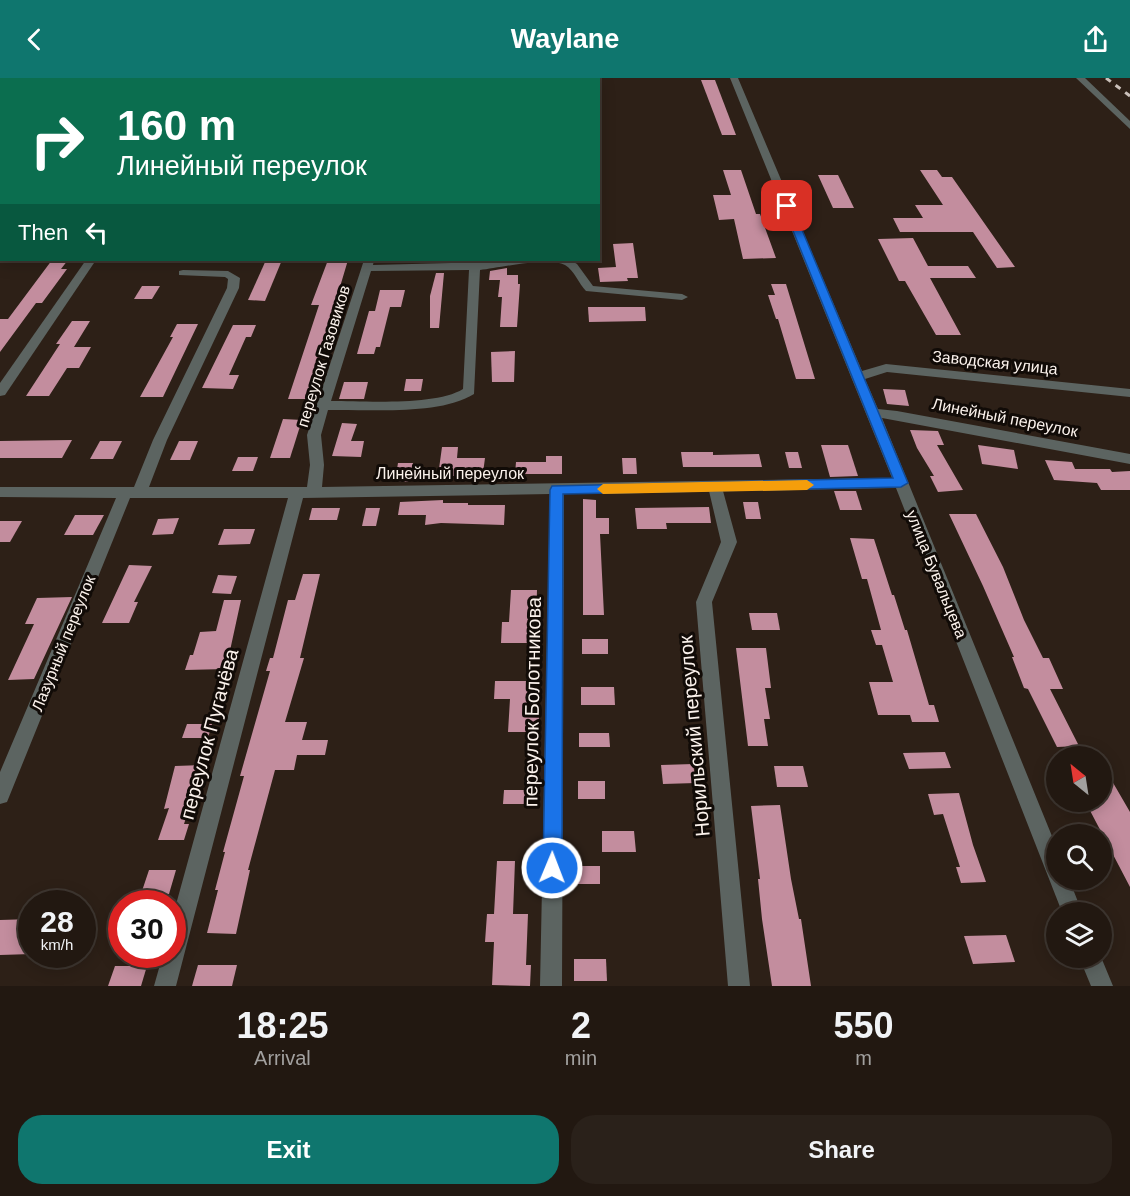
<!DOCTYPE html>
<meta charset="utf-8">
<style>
:root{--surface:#221811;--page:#2a211a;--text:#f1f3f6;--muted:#a2a09f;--line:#3f3731;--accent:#0f766e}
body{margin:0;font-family:Helvetica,sans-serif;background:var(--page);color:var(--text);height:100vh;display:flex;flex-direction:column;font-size:22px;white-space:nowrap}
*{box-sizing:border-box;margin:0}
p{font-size:20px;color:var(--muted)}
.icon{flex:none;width:33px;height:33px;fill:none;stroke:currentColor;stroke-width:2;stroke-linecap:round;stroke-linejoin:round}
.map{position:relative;height:908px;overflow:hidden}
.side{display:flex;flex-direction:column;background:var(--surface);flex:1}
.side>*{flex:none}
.guide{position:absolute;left:0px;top:0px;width:600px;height:183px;box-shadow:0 3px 15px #0003,0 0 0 2px var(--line);background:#0b6e4f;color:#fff;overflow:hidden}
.needle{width:39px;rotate:330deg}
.tools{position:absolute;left:1046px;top:668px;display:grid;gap:12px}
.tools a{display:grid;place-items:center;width:66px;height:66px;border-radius:50%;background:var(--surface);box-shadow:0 3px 15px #0003,0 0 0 2px var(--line);font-size:30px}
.speed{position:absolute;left:18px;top:812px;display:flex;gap:12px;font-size:30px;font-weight:700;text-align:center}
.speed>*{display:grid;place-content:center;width:78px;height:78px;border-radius:50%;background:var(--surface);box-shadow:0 3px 15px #0003,0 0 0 2px var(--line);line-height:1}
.speed small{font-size:15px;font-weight:400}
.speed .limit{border:9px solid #d22;background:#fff;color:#111}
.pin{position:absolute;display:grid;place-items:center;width:51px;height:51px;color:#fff;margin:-26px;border-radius:12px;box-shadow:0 3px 9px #0006}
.me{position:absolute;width:66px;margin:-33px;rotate:1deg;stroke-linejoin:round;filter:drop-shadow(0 0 4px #0008)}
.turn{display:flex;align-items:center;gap:21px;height:126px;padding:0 18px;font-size:27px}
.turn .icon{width:78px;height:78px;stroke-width:2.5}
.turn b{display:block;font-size:42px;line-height:51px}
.then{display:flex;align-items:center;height:57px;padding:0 18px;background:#0003;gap:12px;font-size:22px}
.eta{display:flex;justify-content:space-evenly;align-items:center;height:102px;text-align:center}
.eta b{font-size:36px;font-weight:700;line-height:42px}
.button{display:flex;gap:12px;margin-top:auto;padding:12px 18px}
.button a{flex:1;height:69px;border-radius:24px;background:var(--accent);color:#fff;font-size:24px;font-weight:700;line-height:69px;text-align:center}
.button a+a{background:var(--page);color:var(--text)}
header{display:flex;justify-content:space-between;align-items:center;height:78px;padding:0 18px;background:var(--accent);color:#fff;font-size:27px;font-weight:700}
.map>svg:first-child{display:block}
</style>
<header><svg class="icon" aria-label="back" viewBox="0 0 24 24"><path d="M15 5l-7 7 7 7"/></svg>Waylane<svg class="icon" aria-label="share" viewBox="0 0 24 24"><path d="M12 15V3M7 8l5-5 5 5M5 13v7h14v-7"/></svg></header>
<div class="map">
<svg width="1130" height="908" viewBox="0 0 1130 908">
<rect width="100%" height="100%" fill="#2d2017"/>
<!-- water -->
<polygon fill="#35496f" points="230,0 596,0 191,1"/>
<!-- building -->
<g fill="#c38d9e">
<polygon points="701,2 715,2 736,57 722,57"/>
<polygon points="723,92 741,92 756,136 760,136 776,180 743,181 734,141 719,142 713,117 731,117"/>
<polygon points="920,92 937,92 942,99 952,99 1015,189 997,190 973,154 900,154 893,140 923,140 915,127 943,127"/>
<polygon points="818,97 838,97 854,130 833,130"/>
<polygon points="913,160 928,188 968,188 976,200 930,200 961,257 936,257 905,203 899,203 878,161"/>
<polygon points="633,165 638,200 627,200 628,203 600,204 598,190 616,189 613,166"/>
<polygon points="52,182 68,182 61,191 67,191 42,225 36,225 0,274 0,241 8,241"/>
<polygon points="266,182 282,182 265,223 248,222"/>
<polygon points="328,182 348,182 322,269 325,269 307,321 288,321 319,227 311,227"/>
<polygon points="507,190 507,197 518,197 518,206 520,206 517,249 500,249 502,219 498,219 500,202 489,202 490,193"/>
<polygon points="436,195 444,195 439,250 430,250 430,218"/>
<polygon points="771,206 786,206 815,301 796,301 778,241 776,241 768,217 775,217"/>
<polygon points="142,208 160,208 152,221 134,221"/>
<polygon points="380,212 405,212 401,229 390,229 380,269 376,269 374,276 357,276 369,233 375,233"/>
<polygon points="588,229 645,229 646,243 589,244"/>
<polygon points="72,243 90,243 74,269 91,269 79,290 67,290 49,318 26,318 60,266 56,266"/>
<polygon points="177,246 198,246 163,319 140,319 173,259 170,259"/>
<polygon points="233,247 256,247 251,259 246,259 229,297 239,297 233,311 202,310"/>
<polygon points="515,273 514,304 492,304 491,274"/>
<polygon points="406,301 423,301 421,313 404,313"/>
<polygon points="344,304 368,304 364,321 339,321"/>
<polygon points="883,311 905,312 909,328 887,326"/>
<polygon points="283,341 302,342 290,380 270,380"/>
<polygon points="342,345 357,346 351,363 364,363 361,379 332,378"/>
<polygon points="910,352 938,353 944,367 937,367 963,412 938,414 930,398 934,398 917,370"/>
<polygon points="72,362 62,380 0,380 0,363"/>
<polygon points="100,363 122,363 113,381 90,381"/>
<polygon points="179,363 198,363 190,382 170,382"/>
<polygon points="821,367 848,367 858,398 830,399"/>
<polygon points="978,367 1014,372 1018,391 982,386"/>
<polygon points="442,369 458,369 457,380 485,380 483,395 455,395 454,398 438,398"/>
<polygon points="681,374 713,374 713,377 759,376 762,389 683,389"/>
<polygon points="785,374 798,374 802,390 789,390"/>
<polygon points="546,378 562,378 562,396 515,396 516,384 546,384"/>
<polygon points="238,379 258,379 253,393 232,393"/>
<polygon points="622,380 636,380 637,396 623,396"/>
<polygon points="1045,382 1072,384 1075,391 1110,391 1112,394 1130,393 1130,412 1101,412 1097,405 1054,402"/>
<polygon points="398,385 413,385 409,404 395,403"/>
<polygon points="834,413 856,413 862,432 840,432"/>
<polygon points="583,421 596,422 596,440 609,440 609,456 600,456 604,537 583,537"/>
<polygon points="443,422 443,425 468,425 468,427 505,427 504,447 441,445 425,447 426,437 398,437 400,424"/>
<polygon points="743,424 758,424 761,441 746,441"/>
<polygon points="709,429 711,445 666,445 667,451 637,451 635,430"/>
<polygon points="312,430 340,430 337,442 309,442"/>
<polygon points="366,430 380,430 376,448 362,448"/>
<polygon points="949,436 976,436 1003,489 1024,542 1043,580 1049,580 1063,611 1050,611 1079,668 1057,669 1028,611 1024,610 1012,579 1014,579 983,508"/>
<polygon points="75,437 104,437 93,457 64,457"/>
<polygon points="179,440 173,456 152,457 158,441"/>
<polygon points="0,443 22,443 10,464 0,464"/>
<polygon points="224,451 255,451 250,466 218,467"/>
<polygon points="850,460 874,461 892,517 894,517 905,552 907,552 929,627 934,627 939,644 912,644 910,637 878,637 869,604 893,604 882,567 876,567 871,552 881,552 867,501 862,501"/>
<polygon points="129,487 152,488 134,524 138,524 129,545 102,545"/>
<polygon points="303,496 320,496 300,580 304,580 285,644 307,644 302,662 328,662 325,677 297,677 294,692 275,692 248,792 250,792 236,856 207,855 218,812 215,812 225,774 223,774 244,698 240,698 270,593 266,593 270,580 273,580 288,522 295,522"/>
<polygon points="218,497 237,498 231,516 212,515"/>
<polygon points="511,512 537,512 536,544 539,544 538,565 501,565 502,544 509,544"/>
<polygon points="72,519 34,601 8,602 34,546 25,546 37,520"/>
<polygon points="224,522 241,522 226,591 185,592 190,577 193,577 200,554 216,553"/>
<polygon points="749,535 777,535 780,552 752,552"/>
<rect x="582" y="561" width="26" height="15"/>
<polygon points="736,570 766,570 771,610 765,610 770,641 764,641 768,668 748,668"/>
<polygon points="495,603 532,603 530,638 539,638 539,654 508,654 510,621 494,621"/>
<polygon points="581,609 614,609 615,627 581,627"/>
<polygon points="187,646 212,646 208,660 182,660"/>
<polygon points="579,655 609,655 610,669 579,669"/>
<polygon points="945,674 951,690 909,691 903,675"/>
<polygon points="1101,684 1130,734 1130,809 1085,723 1101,723"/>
<polygon points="693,686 696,705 663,706 661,687"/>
<polygon points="203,687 184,746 189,746 184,762 158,762 169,730 164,731 175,688"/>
<polygon points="774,688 803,688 808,709 777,709"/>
<rect x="578" y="703" width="27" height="18"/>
<polygon points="504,712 538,712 538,726 503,726"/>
<polygon points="959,715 973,767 986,804 961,805 956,789 960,789 943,736 934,737 928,716"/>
<polygon points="780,727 791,801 799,841 801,841 811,908 772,908 762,841 758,801 760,801 751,728"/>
<polygon points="602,753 634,753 636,774 602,774"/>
<polygon points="497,783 515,783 513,836 528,836 526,887 531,887 530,908 492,907 494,864 485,864 487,836 494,836"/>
<rect x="574" y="788" width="26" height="18"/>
<polygon points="149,792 176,792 169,816 141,816"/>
<polygon points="32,841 32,876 0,877 0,842"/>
<polygon points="1006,857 1015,884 973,886 964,858"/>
<polygon points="574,881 606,881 607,903 574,903"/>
<polygon points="198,887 237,887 232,908 192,908"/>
<polygon points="115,888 147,888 141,908 108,908"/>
</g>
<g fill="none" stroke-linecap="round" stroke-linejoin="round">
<!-- minor -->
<g fill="#5c6461" fill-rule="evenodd">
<path d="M730,0H738L862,293L886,286L1130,311V319L887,294L865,301L878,331L897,333L1130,376V386L882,340L1056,768V801H1069L1082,834H1062L896,410L723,413L737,464L712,524L750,908H728L696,524L721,464L709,413L564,416L562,908H540L550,416L303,420L176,908H154L163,876H172V841L288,420H130L7,724L0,726V694L116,420L0,419V409H134L153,362L227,210L228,201L225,199L179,197V193L183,192L228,193L240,200L239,210L167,362L149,409H307L310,387L307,357L364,182H374L373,187L570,182L577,186L593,208L682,216L688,219L682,222L586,213C579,206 574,192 565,187C548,178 500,190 480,192L474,316C438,338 370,331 328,332L321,357L324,387L322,409L892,400ZM469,192L463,311C436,328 365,323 331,323L371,193Z"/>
<polygon points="1076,0 1085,0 1130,43 1130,51"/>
<polygon points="2,122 2,129 0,129 0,123"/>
<polygon points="86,182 96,182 5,317 0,318 0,305"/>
<polygon points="1079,879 1101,879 1113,908 1091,908"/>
</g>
<!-- rail -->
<polyline stroke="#cac0ba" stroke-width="3" stroke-dasharray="6 6" stroke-linecap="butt" points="1106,0 1130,18"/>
</g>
<!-- route -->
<polygon fill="#1a73e8" stroke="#114b97" stroke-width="1.5" points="784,126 792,128 908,405 901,409 563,416 562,790 559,796 552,799 546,796 543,790 550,412 552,408 893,400 783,128"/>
<!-- slow -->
<polygon fill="#f59e0b" points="807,402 814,407 807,412 603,416 597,411 603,406"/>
<g text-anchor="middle" stroke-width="6" stroke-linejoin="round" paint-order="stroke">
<!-- street labels -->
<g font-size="16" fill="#fbf2ec" stroke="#110b07">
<text transform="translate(323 278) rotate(-73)" y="6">переулок Газовиков</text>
<text transform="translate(995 284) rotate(6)" y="6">Заводская улица</text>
<text transform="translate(1005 339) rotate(11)" y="6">Линейный переулок</text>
<text x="450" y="401">Линейный переулок</text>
<text transform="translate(937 496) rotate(68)" y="6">улица Бувальцева</text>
<text transform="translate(63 565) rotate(-68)" y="6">Лазурный переулок</text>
</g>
<!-- near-street labels -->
<g font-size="20" fill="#fbf2ec" stroke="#110b07">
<text transform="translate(532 624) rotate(-89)" y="7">переулок Болотникова</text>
<text transform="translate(209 656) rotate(-75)" y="7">переулок Пугачёва</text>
<text transform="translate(694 658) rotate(-95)" y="7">Норильский переулок</text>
</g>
</g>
</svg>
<div class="tools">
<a><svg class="needle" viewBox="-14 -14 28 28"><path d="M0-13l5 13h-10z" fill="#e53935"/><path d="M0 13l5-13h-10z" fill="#a2a09f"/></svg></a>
<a><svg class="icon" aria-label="search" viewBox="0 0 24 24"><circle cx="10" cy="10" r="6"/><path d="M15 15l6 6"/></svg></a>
<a><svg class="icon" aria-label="layers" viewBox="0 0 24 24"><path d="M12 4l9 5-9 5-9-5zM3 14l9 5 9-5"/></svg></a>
</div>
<div class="speed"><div>28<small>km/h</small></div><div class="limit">30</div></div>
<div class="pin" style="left:787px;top:128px;background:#d93025"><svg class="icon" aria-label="arrive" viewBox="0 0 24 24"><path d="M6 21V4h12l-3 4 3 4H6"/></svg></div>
<svg class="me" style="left:552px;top:790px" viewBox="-20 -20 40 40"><circle r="17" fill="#1a73e8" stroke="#fff" stroke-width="3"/><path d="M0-11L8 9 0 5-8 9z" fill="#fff"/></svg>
<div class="guide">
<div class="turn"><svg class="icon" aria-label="right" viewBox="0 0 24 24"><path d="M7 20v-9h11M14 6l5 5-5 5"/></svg><div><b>160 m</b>Линейный переулок</div></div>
<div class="then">Then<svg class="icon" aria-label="left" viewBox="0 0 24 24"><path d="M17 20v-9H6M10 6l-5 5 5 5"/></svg></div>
</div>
</div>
<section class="side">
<div class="eta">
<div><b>18:25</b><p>Arrival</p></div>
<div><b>2</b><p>min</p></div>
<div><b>550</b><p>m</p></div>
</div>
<div class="button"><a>Exit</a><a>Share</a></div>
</section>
